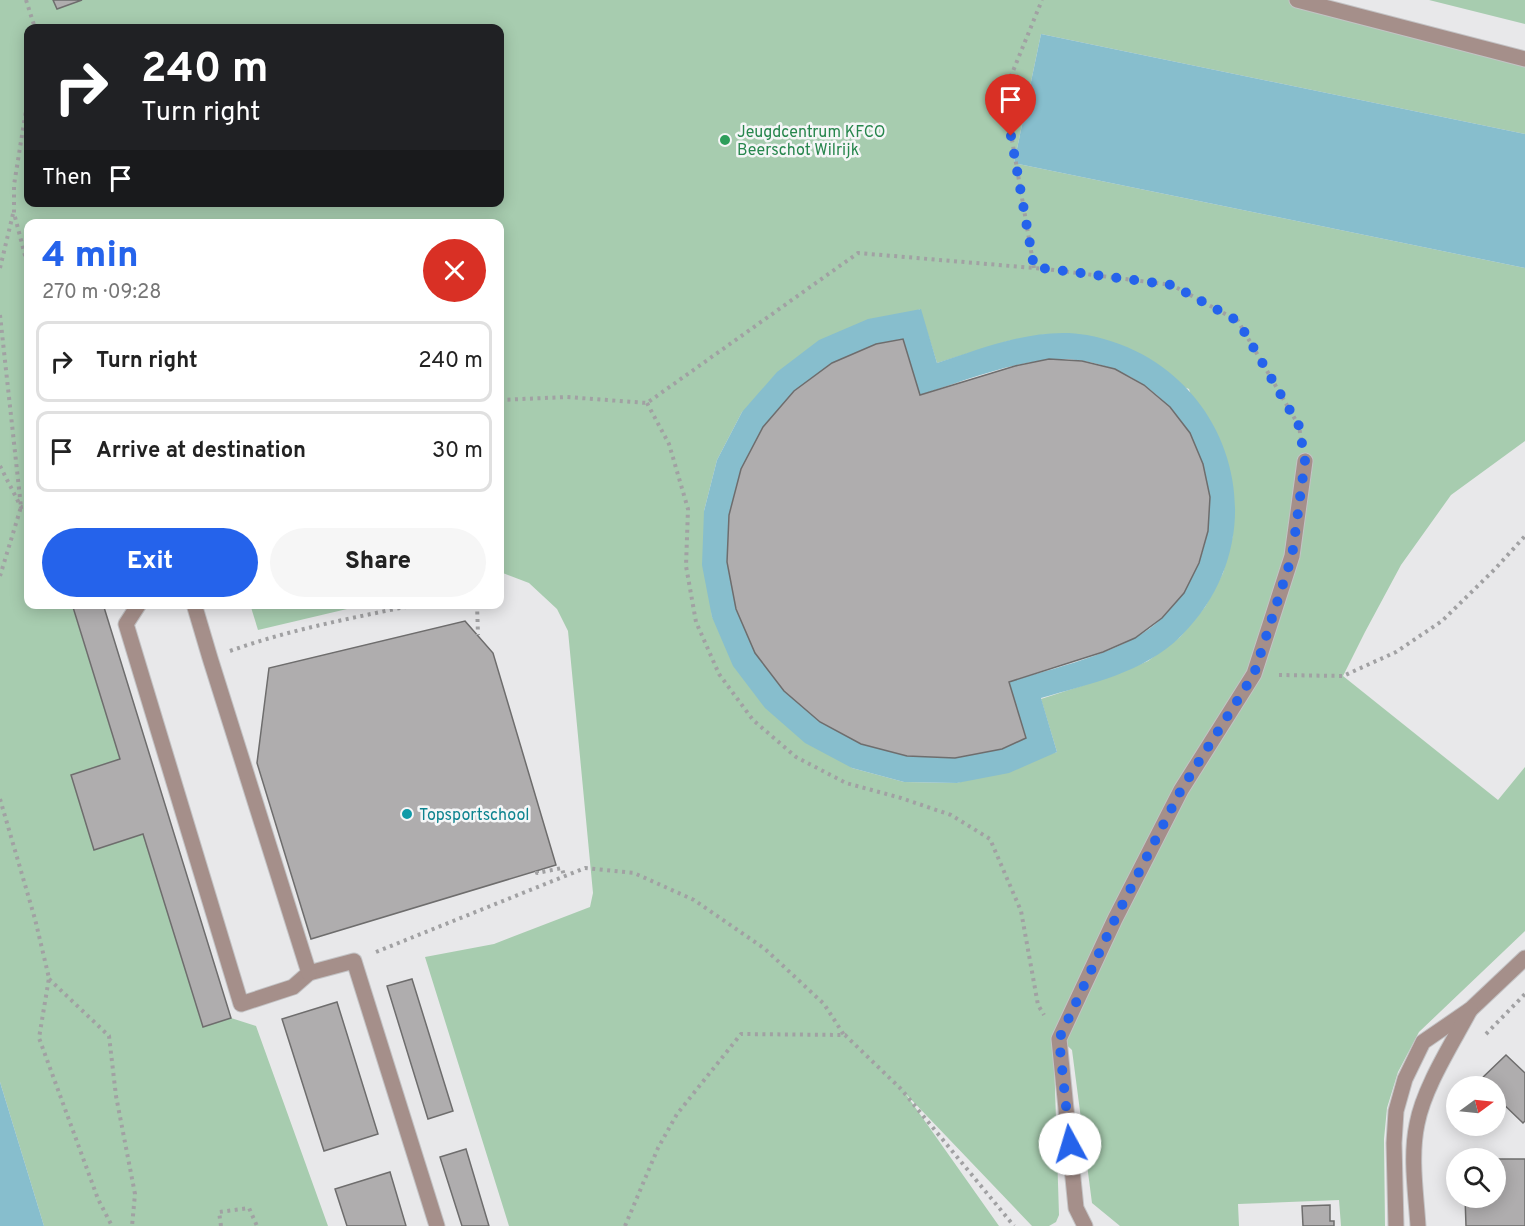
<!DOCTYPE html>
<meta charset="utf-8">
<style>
:root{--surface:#fff;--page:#f6f6f6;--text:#222;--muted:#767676;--line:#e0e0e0;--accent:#2563eb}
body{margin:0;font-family:Overpass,sans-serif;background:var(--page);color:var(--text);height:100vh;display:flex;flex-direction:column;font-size:22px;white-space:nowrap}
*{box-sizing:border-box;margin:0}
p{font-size:20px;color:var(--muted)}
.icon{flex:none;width:33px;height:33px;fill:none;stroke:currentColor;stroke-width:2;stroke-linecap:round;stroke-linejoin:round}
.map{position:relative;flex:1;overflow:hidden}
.drawer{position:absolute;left:24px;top:219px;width:480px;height:390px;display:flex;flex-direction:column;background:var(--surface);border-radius:12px;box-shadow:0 3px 15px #0003}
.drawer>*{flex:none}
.hud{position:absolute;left:24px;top:24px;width:480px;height:183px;border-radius:12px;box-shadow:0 3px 15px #0003;background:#202124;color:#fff;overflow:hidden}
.needle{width:39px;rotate:75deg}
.fabs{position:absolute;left:1446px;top:1076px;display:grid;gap:12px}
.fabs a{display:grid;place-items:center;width:60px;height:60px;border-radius:50%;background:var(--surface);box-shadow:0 3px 15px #0003;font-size:30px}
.pin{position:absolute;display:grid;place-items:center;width:51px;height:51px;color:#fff;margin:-62px -26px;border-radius:50% 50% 50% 0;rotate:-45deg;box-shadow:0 0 6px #0007}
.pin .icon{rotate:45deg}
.me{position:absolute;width:66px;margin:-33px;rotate:354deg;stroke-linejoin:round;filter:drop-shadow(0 0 4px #0008)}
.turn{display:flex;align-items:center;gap:21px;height:126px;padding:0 18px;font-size:27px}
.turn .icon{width:78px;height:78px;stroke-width:2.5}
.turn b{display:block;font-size:42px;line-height:51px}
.then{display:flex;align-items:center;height:57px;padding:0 18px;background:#0003;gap:12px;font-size:22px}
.round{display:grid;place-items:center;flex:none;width:63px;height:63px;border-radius:32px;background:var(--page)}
.head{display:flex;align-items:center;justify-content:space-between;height:102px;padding:0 18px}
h1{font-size:36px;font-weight:800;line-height:45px;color:var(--accent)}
.cta{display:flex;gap:12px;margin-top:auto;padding:12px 18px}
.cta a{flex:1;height:69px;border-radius:36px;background:var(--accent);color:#fff;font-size:24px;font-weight:800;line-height:69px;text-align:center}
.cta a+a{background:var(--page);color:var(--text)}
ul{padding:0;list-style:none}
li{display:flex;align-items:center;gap:18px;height:81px;margin:0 12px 9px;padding:0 6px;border:3px solid var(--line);border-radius:12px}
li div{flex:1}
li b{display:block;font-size:22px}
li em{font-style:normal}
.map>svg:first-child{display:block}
</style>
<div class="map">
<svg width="1525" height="1226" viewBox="0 0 1525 1226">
<rect width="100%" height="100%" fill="#e8e8ea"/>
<!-- green -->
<g fill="#a7ccaf" fill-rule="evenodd">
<path d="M0,0H1297L1525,59V134L1041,34L1014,163L1525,268V441L1451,495L1401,565L1365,632L1343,676L1498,800L1525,767V931L1419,1032L1398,1072L1387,1108L1384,1139L1385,1226H1341L1339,1200L1238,1204L1239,1226H1120L1092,1203L1072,1050L1060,1039L1054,1057L1059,1215L1056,1222L1049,1226H1032L905,1093L999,1226H509L425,957L494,944L590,907L593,893L568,631L557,609L529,583L500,572V224H28V604L72,605L120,759L71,775L94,849L143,834L231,1018L256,1026L328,1226H44L0,1082ZM28,28H500V202H28ZM920,309L937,363L1008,341L1047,334L1189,389L1233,535L1223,573L1205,607L1180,637L1148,661L1112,676L1041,699L1057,752L957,783L904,782L852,768L712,617L704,511L717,460L742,412Z"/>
<polygon points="1429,0 1525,0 1525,24"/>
<polygon points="250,604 364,604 364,605 258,630"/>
</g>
<!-- water -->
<g fill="#87becd" fill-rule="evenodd">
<polygon points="1041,34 1525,134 1525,268 1014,163"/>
<path d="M921,309L937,363C984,348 1037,326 1087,335C1231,362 1285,533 1181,636C1144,673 1089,684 1041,698L1057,752L1009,773L957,783L904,782L852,768L805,743L765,708L733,666L712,617L702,565L704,511L717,460L742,412L777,372L819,340L868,319ZM902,339L920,395C968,380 1034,352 1084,361C1206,383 1251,529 1163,617C1129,652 1056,667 1009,682L1026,738L1002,749L955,758L907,756L861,744L820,722L784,691L755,653L794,391L832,363L876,344Z"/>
<polygon points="0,1082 44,1226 0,1226"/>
</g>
<!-- building -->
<g fill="#afadae" stroke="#6e6d6d" stroke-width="1.5">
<polygon points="53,0 82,0 57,9"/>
<polygon points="903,339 920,395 1015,366 1049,359 1082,361 1115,369 1144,385 1170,407 1190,433 1203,464 1210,497 1208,531 1199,563 1184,593 1162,618 1135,638 1103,652 1009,682 1026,738 1002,749 955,758 907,756 861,744 820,722 784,691 755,653 736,609 727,562 729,515 741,469 763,427 794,391 832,363 876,344"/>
<polygon points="72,604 103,604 231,1018 203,1027 143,834 94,850 71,775 120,759"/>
<polygon points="465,621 493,653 556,865 311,939 257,763 269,668"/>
<polygon points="412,979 453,1111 428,1119 387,986"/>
<polygon points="337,1002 378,1134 324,1151 282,1019"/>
<polygon points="1506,1055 1525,1073 1525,1121 1523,1123 1496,1097 1496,1086 1484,1086 1479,1081"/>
<polygon points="466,1149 489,1226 462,1226 440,1157"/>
<polygon points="1496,1159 1525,1159 1525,1226 1466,1226 1465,1197 1496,1197"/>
<polygon points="390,1172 406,1226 347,1226 335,1189"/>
<polygon points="1330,1205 1330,1221 1334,1221 1334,1226 1303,1226 1302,1206"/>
</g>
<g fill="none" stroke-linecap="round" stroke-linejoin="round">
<defs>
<g id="lane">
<polyline points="139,604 126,624 241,1004 293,987 309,973 354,961 437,1226"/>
<polyline points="194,604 210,658 309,973"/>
<polyline points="1085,1226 1076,1208 1059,1039 1115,919 1181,790 1254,674 1292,556 1305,461"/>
</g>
<g id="street">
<polyline points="1297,0 1525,59"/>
<polyline points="1396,1226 1394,1143 1396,1111 1405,1079 1423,1042 1471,1009 1525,958"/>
<path d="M1418,1226C1416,1193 1410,1157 1417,1124C1424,1087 1452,1044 1470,1010"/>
</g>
</defs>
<!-- lane casing -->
<use href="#lane" stroke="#c3c3c5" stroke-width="17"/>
<!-- street casing -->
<use href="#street" stroke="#c3c3c5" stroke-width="17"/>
<!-- path -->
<g stroke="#a1a1a3" stroke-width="4" stroke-dasharray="3 4.5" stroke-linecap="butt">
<polyline points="26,0 35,28"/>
<polyline points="28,98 14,185 14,213 28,267"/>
<polyline points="0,268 13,214"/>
<polyline points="1034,268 1004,93 1042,0"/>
<polyline points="0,315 21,507 0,576"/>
<polyline points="500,400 567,397 647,403 858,253 1046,269 1172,285 1238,321 1299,426 1301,439"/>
<polyline points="647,403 669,444 688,509 686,566 696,622 719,674 753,720 796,757 846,783 901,798 951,815 990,839 1021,911 1038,1005 1044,1015"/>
<polyline points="0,466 21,507 28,506"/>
<polyline points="477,604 478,635"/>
<path d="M230,651C291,629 357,617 420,604"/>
<polyline points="1279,675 1343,676 1396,652 1442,621 1495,569 1525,536"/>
<polyline points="0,799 35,919 49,978 39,1038 98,1199 112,1226"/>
<polyline points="537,871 537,873 562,868 564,876"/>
<polyline points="376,952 585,868 634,873 694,900 765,949 824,1004 844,1035"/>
<polyline points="49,979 109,1036 116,1096 135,1194 132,1226"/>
<polyline points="1486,1034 1525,994"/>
<polyline points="221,1226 219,1212 249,1208 257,1226"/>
<polyline points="625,1226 658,1148 677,1114 741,1034 845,1035 901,1089 1014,1226"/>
</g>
<!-- lane -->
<use href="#lane" stroke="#a58f8a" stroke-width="15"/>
<!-- street -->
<use href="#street" stroke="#a58f8a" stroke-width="15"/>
</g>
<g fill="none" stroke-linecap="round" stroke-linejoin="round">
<!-- route -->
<polyline stroke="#2563eb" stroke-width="10" stroke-dasharray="0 18" points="1011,136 1034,267 1172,285 1238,321 1299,426 1305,461 1292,556 1254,674 1181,790 1115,919 1059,1039 1070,1144"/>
</g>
<!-- markers -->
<circle fill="#2e9e5b" stroke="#f5f6f7" stroke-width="2" cx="725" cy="140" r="6"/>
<circle fill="#0f9aa8" stroke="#f5f6f7" stroke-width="2" cx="407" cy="814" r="6"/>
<g text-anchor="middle" stroke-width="5" stroke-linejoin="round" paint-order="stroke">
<!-- leisure labels -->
<g font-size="16" fill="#27864d" stroke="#f5f6f7" text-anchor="start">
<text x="737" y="137">Jeugdcentrum KFCO<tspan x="737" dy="18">Beerschot Wilrijk</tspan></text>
</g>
<!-- culture labels -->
<g font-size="16" fill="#0d838f" stroke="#f5f6f7" text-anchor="start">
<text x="419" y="820">Topsportschool</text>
</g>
</g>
</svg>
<div class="fabs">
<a><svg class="needle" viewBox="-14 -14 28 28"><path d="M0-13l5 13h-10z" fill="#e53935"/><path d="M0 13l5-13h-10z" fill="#767676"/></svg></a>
<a><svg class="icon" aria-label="search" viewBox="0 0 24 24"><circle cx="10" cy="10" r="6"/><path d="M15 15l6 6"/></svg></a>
</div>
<div class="pin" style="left:1011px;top:136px;background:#d93025"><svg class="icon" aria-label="arrive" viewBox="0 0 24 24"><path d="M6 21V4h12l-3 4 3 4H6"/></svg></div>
<svg class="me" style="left:1070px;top:1144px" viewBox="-20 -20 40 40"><circle r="19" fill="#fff"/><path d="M0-13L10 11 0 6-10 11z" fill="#2563eb"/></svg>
<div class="hud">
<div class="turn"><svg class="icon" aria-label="right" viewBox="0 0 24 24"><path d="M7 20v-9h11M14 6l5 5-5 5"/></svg><div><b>240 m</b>Turn right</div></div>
<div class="then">Then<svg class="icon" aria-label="arrive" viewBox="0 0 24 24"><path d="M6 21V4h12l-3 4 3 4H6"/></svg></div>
</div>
<section class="drawer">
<div class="head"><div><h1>4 min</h1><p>270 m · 09:28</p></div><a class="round" style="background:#d93025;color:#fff"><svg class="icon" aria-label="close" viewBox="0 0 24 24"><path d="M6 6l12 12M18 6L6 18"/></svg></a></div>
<ul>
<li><svg class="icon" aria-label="right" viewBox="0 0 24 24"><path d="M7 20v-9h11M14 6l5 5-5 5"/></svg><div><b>Turn right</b></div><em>240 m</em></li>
<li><svg class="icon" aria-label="arrive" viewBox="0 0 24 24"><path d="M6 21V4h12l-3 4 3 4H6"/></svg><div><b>Arrive at destination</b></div><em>30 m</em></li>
</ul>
<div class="cta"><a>Exit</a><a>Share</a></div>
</section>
</div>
